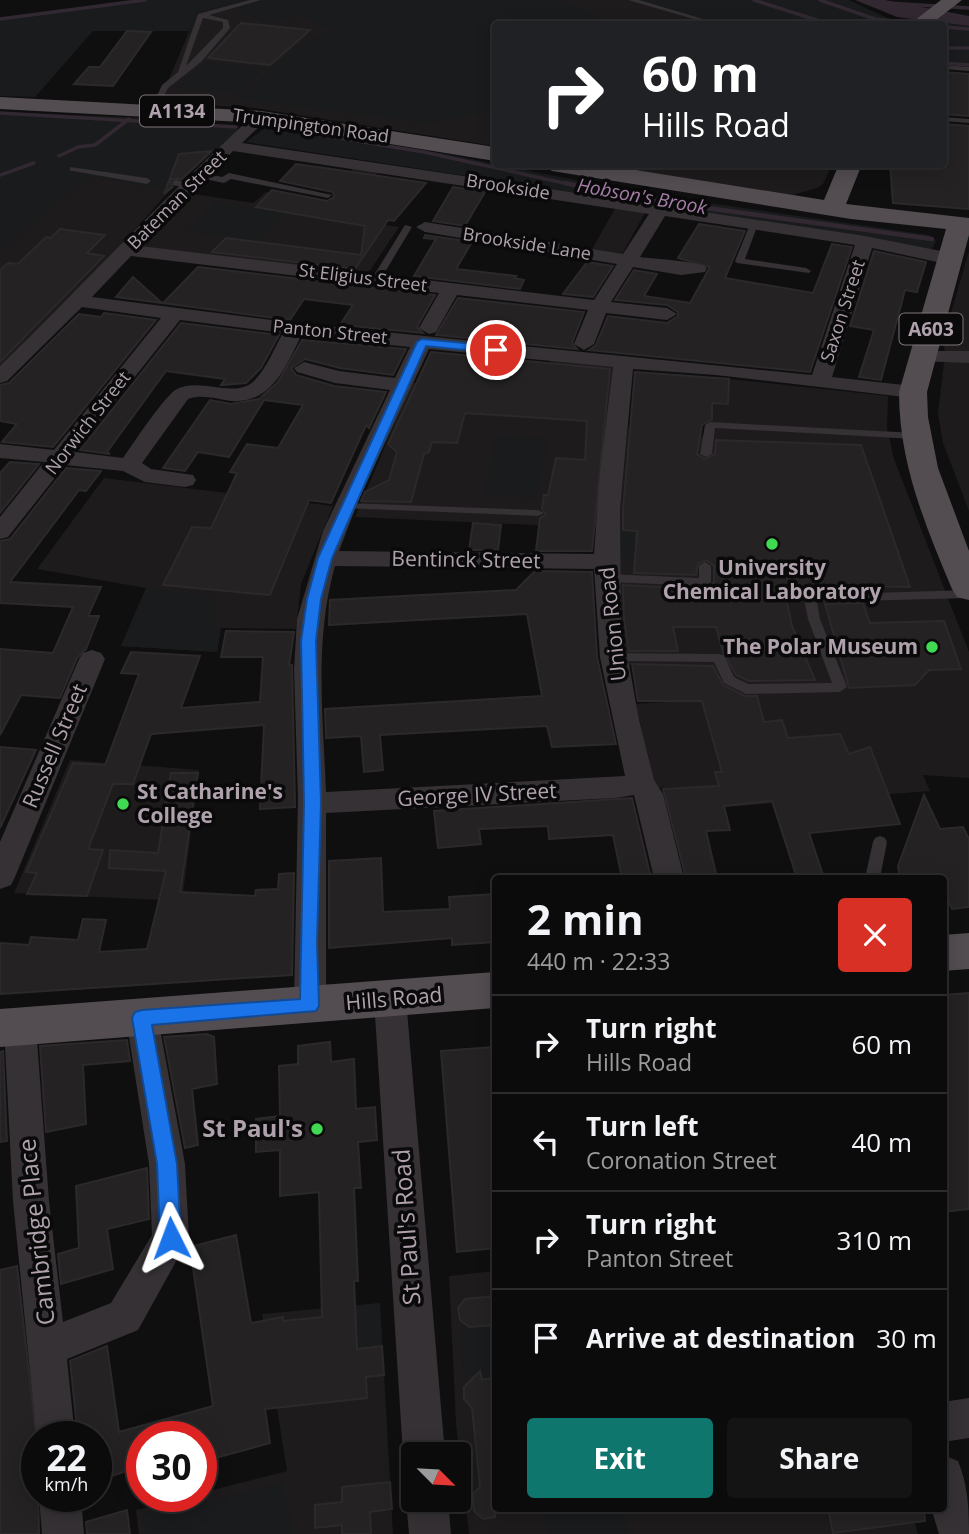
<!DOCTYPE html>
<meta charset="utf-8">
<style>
:root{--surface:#0c0b0c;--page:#151415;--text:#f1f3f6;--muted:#9a9b9d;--line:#2c2b2d;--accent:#0f766e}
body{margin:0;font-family:"Open Sans",sans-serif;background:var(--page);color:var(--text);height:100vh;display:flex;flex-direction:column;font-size:26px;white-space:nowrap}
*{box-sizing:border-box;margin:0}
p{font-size:23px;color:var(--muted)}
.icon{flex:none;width:38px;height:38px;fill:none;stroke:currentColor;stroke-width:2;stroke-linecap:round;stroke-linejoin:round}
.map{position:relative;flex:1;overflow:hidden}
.drawer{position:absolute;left:492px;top:875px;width:455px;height:637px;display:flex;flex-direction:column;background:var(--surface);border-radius:7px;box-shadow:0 4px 18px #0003,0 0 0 2px var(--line)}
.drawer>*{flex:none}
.guide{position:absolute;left:492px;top:21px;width:455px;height:147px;border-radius:7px;box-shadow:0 4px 18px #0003,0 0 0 2px var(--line);background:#202124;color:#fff;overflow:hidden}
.needle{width:46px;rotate:114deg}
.fabs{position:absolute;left:401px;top:1442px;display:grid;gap:14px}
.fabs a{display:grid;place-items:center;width:70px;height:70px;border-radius:7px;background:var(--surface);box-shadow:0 4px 18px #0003,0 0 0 2px var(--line);font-size:35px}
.speed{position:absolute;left:21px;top:1421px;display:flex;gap:14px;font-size:35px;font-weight:700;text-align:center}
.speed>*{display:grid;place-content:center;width:91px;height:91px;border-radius:50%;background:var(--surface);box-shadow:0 4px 18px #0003,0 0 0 2px var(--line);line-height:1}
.speed small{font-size:18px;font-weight:400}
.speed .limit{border:10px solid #d22;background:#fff;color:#111}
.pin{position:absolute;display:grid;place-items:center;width:60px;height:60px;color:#fff;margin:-30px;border:4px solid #fff;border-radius:50%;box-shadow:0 2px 7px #0007}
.me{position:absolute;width:77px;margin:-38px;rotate:357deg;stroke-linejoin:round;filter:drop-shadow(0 0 5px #0008)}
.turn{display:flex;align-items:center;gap:24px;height:147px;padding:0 35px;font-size:32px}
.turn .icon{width:91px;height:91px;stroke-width:2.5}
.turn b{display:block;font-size:49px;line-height:60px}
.round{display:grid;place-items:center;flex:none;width:74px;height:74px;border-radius:7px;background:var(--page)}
.headline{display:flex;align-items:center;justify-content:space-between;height:119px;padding:0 35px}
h1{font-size:42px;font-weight:700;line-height:52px}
.primary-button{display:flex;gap:14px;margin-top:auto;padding:14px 35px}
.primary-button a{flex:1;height:80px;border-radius:7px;background:var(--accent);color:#fff;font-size:28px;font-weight:700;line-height:80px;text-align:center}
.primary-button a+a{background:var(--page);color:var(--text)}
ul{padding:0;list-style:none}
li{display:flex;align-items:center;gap:21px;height:98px;padding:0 35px;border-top:2px solid var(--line)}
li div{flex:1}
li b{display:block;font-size:26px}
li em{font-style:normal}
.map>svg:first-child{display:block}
</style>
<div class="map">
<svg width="969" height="1534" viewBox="0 0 969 1534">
<rect width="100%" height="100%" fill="#100f10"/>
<!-- built -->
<g fill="#1d1b1c">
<polygon points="244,0 641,0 718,24 495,24 495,146 254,108 152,102 169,79 197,13"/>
<polygon points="0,112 145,118 239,126 178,181 76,296 0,370"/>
<polygon points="598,165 832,165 823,184 817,188 792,195"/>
<polygon points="354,167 379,171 368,184 352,220 399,227 367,275 141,248 188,193 253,203 266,192 327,202 323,208 344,186 339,185"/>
<polygon points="616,207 646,211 621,256 591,251"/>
<polygon points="969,251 969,355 945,352 943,341"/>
<polygon points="949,359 969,359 969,511 943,443 938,414 944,363"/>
<polygon points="551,360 618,364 601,528 355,517 412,383 539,391"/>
<polygon points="710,377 888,396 887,428 894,459 969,652 969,778 923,775 930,791 698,809 693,787 652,788 634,704 683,701 637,701 632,665 620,665 618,530 628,428 706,436"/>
<polygon points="104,478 333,506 301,584 296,629 221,628 217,652 121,646 146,588 37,569"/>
<polygon points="70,760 199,770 182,901 14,893"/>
<polygon points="495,1271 495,1508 911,1509 918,1534 469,1534 456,1424 449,1276"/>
<polygon points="380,1303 393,1534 139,1534 136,1510 201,1496 201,1493 287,1471 262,1314"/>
</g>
<!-- green -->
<g fill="#191b1d">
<polygon points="132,0 244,0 197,13 189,31 93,31 35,97 0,96 0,19"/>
<polygon points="263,0 297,16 268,24 234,8"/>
<polygon points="267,0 558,0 594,14 606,24 495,24 495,110 431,123 238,99 297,46 335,30 389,14 329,30"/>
<polygon points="636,0 849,0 900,24 718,24"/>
<polygon points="934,22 969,26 969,66 943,65 943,24 930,24"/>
<polygon points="204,62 265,68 239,94 176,87"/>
<polygon points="0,115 239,129 171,190 88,176 0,251"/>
<polygon points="276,126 350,142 441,153 634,192 929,235 936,241 931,251 868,238 246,142 265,128"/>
<polygon points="215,202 282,213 260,240 189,231"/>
<polygon points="497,435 547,439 537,498 484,494"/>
<polygon points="618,530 637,531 635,560 615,558"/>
<polygon points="146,588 213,596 215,627 221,628 217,652 121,646"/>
<polygon points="380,1303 382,1346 357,1349 355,1306"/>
<polygon points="461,1321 469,1327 487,1326 488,1330 495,1329 495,1377 482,1380 480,1373 464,1377"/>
<polygon points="282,1483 293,1534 145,1534 143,1515"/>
<polygon points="549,1509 624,1509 628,1534 549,1534 543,1515 549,1514"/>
</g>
<!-- water -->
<polygon fill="#312832" points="855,0 885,0 969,16 969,26 897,17"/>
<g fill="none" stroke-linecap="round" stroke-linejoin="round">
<!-- stream-far1 -->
<g stroke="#312832" stroke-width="3.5">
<polyline points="754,0 829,24"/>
<polyline points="820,0 875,19 923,24"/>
<polyline points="887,3 969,8"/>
<polyline points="0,19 145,0"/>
<polyline points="943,27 969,29"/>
<polyline points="943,48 969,48"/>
<polyline points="943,63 969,65"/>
<polyline points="0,113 236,127"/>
<polyline points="271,127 424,152 573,185"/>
<polyline points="59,156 78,147 95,145 129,119"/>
<polyline points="0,175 34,163"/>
</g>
<!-- stream -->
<polyline stroke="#312832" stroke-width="4.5" points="565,183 634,198 932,239"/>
</g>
<!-- building -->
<g fill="#242223" stroke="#2c292b" stroke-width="2">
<polygon points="241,23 310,30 270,65 208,58"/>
<polygon points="127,31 151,32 113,86 74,84 89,67 100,67"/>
<polygon points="943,72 969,74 969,116 943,114"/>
<polygon points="943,124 969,126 969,209 893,203 890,164 943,164"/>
<polygon points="211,151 182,179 171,179 172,187 164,194 179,154"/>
<polygon points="296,164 352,172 426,183 394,221 388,220 355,269 212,252 226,238 361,255 365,226 256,207 272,190 327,201 334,197 333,192 280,181"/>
<polygon points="453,187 485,192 465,226 433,221"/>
<polygon points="699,224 745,231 725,278 813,293 832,244 852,247 810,372 589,350 596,345 608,316 667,323 678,316 678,312 667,305 615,300 634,270 657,274 644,296 690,303 710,267 678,258"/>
<polygon points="60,229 105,235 87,253 104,256 0,362 0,270 8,263 18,264 46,237 51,238"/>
<polygon points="425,235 472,242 456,269 516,276 514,278 524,280 520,289 414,276 436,239 424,238"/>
<polygon points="874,251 926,262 917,292 905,290 881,380 859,377 874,330 850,326"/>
<polygon points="587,262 613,266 593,297 563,294"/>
<polygon points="198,267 435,295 417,327 423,333 340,325 353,305 304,299 290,320 163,303"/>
<polygon points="133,277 162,303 116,297"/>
<polygon points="458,298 584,312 572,343 577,349 436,335"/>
<polygon points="104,313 156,320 53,447 2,442 17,424 0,421 0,385 9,383 79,314 101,317"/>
<polygon points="181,323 279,335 261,368 246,383 221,385 225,379 166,371 107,452 110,454 80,450"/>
<polygon points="302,340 406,349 393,375 340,368 305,359 291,368 296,375 334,386 386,392 369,428 366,425 331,503 309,500 270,595 163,585 192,527 211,528 237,473 230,472 247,444 278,448 303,405 264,400 229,457 198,452 185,471 163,468 210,400 231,404 259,399 278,382"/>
<polygon points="431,352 610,369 592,551 536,551 540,518 546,514 542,509 544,495 548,495 556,458 585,460 587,421 465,413 457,443 432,442 429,452 424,454 411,502 361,501 365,492 389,480 397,452 388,444"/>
<polygon points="635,372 729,379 728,404 712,403 712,419 702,425 697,454 705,459 715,454 716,440 861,445 910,587 857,586 859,591 821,592 784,589 792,626 815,680 749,681 736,675 723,652 716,627 673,627 678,651 629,651 624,620 623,585 705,589 714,582 714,566 706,560 698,564 696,575 634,573 637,531 623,530 623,510"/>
<polygon points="10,462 39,464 0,513 0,473"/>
<polygon points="66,468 101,471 86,491 79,490 10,582 101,587 88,616 99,616 86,649 77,658 60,698 21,695 0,735 0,649 53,653 73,607 0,603 0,541 10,539"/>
<polygon points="473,523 501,525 498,550 469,550"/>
<polygon points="535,571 592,572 597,657 616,744 552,747 547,726 380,735 383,770 364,772 361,736 326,738 325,709 542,696 527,614 329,625 330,600 516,590"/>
<polygon points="863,603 870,623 944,621 961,669 929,670 915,685 849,688 825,604"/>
<polygon points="226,631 294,632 289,666 292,665 295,807 260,809 264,725 151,734 133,784 113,784 88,849 103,850 87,896 27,894 37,873 26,872 73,763 105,765 139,674 121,673 131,652 200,656 181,708 260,702 263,657 221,657"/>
<polygon points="632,664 713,666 723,685 745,696 757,696 764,722 782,720 788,738 840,734 849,754 870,747 900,824 809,833 824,878 797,878 772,801 724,806 730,830 706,831 717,878 686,878 663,789 719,786 715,772 722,772 702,701 638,701"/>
<polygon points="0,747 36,750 0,828"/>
<polygon points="171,773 198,773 180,892 255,896 256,890 278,889 279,874 294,873 292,975 0,994 0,943 29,945 31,937 78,940 83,919 106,920 99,952 147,949 166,871 109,868 110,850 158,853"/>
<polygon points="924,795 940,829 963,827 969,839 969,907 952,909 943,889 943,878 900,878 898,866"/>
<polygon points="632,798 651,878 622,878 613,835 549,839 548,826 479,829 481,844 438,848 434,811"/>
<polygon points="381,858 383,912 450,909 449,897 495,894 495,942 452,945 452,938 329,948 329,861"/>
<polygon points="969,993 969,1209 943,1212 943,995"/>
<polygon points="207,1034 214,1037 217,1084 192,1089 198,1145 185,1148 164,1037"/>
<polygon points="127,1040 130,1061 83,1065 86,1124 46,1132 40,1046"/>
<polygon points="330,1042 331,1062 354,1059 356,1109 375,1107 377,1140 358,1142 361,1188 354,1188 358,1281 354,1281 357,1349 382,1346 384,1375 366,1377 367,1398 265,1409 270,1443 201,1462 201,1437 142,1437 142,1466 96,1481 96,1437 78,1437 70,1361 107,1346 119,1432 213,1406 190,1247 236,1235 251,1323 283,1317 283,1321 322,1317 319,1192 280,1196 280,1150 256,1152 256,1119 280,1116 279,1066 298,1064 298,1046"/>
<polygon points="494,1047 495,1248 457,1252 441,1051"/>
<polygon points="3,1051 7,1141 0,1142 0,1052"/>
<polygon points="147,1168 149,1219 107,1229 113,1269 61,1284 58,1254 79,1248 76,1186"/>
<polygon points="17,1266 37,1444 39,1534 0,1534 0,1270"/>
<polygon points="495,1296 495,1325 469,1327 460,1320 458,1308 465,1299"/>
<polygon points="480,1371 482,1380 495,1377 495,1517 483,1519 474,1511 473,1494 480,1487 472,1408 464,1399 464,1387"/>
<polygon points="390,1482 392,1509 370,1512 371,1534 342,1534 342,1525 315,1528 315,1505 342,1502 342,1487"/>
<polygon points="828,1508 924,1508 925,1521 833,1533"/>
<polygon points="127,1510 130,1534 87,1534 86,1522"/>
</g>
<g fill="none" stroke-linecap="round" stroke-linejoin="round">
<!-- lane -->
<g fill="#353134" fill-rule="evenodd">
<path d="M250,0H261L209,15L228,20L230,28L201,62L168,88L156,111H150L162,85L178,72L198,14ZM203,18L223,22V28L186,66Z"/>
<polygon points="628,0 639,0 720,24 711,24"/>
<polygon points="943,65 969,67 969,71 943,69"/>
<polygon points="943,117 969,119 969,123 943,121"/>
<polygon points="70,167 147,178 151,181 147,184 73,171 70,171"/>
<polygon points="198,172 222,177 229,173 332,195 328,198 231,179 224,183 195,177 194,175"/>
<polygon points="176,180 190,183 191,185 187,188 173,185 173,181"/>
<polygon points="751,222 758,224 745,259 806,268 811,271 809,273 737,263 735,261"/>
<polygon points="405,225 412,227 379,282 373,282 371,280"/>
<polygon points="710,422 915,433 920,436 915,439 715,428 712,454 706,457 700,454 705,425"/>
<polygon points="346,503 538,510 544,513 538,516 342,508 342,504"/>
<polygon points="705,562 711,566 711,582 705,586 607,582 601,578 607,574 699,578 699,566"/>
<polygon points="969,590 969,598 817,602 820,619 847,687 840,692 746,694 724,683 714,662 613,661 607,657 613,653 719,654 724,655 734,677 748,684 832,683 808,619 804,598 806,595"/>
<polygon points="880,836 885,838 887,842 880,878 865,878 873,842 875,838"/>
</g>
<!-- street -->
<g fill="#353134" fill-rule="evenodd">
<path d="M261,112L269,117L242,143L865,236L951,253L960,259L951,265L872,248L832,377L913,386L923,392L920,396L913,398L716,375L633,369L620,510L621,620L639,720L654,780L663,794L684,878H654L634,795L616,798L326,813V1005L321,1015L310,1019L299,1015L294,1005L298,798L294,670L297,619L323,531L390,390L335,383L297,372L294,368L304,362L339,371L395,378L410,347L301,336C286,366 272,404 231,401C217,399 202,394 188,399L142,463L151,469L193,475L196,480L193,485L185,487L145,482L123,471L65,465L8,537L0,539V517L44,462L0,458V444L54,450L161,318L82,307L7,381L0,383V366C86,282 166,195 255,114ZM233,151L649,214L623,254L425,222L416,227L425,232L617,264L594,300L140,246ZM665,216L855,245L812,375L295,323L92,297L131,256L439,293L419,328L429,334L436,332L457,295L588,310L574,344L584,350L594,344L606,313L667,320L677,314L667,308L611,302L633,267L681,275L705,272L707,268C701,261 653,259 640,257ZM180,320L283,333C274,349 267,367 255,380C236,400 201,377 177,389C165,395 133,444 123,458L75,452ZM429,349L613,367L600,472L594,554L339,551L359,499ZM335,566L594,569L600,657L625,776L326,792C323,715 314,641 335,566Z"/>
<polygon points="923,351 969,351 969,363 916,361 913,357"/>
<polygon points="92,650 101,653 105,659 15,877 11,885 0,889 0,842 79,659 83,653"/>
<polygon points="390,986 401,989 406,999 445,1454 413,1454 413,1470 403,1454 374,999 379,989"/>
<polygon points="142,1004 154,1008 158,1018 185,1164 189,1238 138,1330 67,1359 75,1437 37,1437 37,1442 13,1201 4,1027 8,1017 20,1013 32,1017 36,1027 49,1201 63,1322 111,1303 152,1235 149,1164 126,1018 130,1008"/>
<polygon points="969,1398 969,1438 943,1442 943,1402"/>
<path d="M943,1455L958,1461C968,1486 969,1507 969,1534H939L931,1508H943Z"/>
<polygon points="412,1485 413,1500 448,1500 451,1534 409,1534 406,1500"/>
<polygon points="39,1496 81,1496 84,1534 42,1534"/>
</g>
<!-- primary -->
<g fill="#534d52" fill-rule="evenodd">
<polygon points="941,0 962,0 931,24 910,24"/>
<polygon points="0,97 261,111 495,147 495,161 261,123 0,109"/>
<path d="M541,164H598L824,200L839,164H862L846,204L969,218V235L927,392L928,417L938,468L969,551V600L957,597L952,589C925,525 899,463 899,392L946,229L851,219L552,171Z"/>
<polygon points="969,933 969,969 943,971 943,935"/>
<polygon points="495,972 495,1008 0,1047 0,1009"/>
</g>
</g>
<!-- route -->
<polygon fill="#1a73e8" stroke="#114b97" stroke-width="2" points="422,339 496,346 502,350 496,353 426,346 332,558 321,599 316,641 321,803 317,943 319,1006 316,1011 152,1025 177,1164 181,1238 178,1245 171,1248 163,1245 160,1238 157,1164 132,1018 135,1012 142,1010 300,999 304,803 301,641 307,599 318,558 417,342"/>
<!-- markers -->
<g fill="#3fd952" stroke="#0b0a0b" stroke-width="2.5">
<circle cx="772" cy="544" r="7"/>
<circle cx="932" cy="647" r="7"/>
<circle cx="123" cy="804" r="7"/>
<circle cx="317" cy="1129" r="7"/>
</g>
<g text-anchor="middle" stroke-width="7" stroke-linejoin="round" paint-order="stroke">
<!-- far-street labels -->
<g font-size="18" fill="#afa2ad" stroke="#0b0a0b">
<text transform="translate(311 126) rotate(8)" y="6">Trumpington Road</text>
<text transform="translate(508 187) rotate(9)" y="6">Brookside</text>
<text transform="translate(177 200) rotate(-45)" y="6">Bateman Street</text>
<text transform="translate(527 244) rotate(9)" y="6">Brookside Lane</text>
<text transform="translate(363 278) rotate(7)" y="6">St Eligius Street</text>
<text transform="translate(843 311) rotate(-72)" y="6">Saxon Street</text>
<text transform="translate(330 332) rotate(6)" y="6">Panton Street</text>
<text transform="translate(88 423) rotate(-52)" y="6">Norwich Street</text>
</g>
<!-- shield labels -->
<g fill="#0b0a0b" stroke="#7e747c" stroke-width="2">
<rect x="140" y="95.5" width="74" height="31" rx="5"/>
<rect x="899.5" y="313.5" width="63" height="31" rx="5"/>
</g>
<g font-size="19" font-weight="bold" fill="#afa2ad">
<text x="177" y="118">A1134</text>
<text x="931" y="336">A603</text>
</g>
<!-- far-water labels -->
<g font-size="19" font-style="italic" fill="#a47da7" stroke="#0b0a0b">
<text transform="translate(642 196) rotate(10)" y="7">Hobson's Brook</text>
</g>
<!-- street labels -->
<g font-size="21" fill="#afa2ad" stroke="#0b0a0b">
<text transform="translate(466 560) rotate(1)" y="7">Bentinck Street</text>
<text transform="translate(613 624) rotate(-96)" y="7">Union Road</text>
<text transform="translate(55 746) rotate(-67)" y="7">Russell Street</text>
<text transform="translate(477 795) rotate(-3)" y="7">George IV Street</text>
<text transform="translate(394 999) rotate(-5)" y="7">Hills Road</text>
</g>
<!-- poi labels -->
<g font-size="21" font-weight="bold" fill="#afa2ad" stroke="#0b0a0b">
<text x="772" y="575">University<tspan x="772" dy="24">Chemical Laboratory</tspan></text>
<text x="918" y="654" text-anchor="end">The Polar Museum</text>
<text x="137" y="799" text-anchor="start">St Catharine's<tspan x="137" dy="24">College</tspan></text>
</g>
<!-- near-poi labels -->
<g font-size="24" font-weight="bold" fill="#afa2ad" stroke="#0b0a0b" text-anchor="end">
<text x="303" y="1137">St Paul's</text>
</g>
<!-- near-street labels -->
<g font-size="24" fill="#afa2ad" stroke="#0b0a0b">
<text transform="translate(407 1227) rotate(-94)" y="8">St Paul's Road</text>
<text transform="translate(37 1232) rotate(-96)" y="8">Cambridge Place</text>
</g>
</g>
</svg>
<div class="fabs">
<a><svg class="needle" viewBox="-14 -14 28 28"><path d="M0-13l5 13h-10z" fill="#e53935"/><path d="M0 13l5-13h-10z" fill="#9a9b9d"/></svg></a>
</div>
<div class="speed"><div>22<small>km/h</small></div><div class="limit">30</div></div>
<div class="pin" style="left:496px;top:350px;background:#d93025"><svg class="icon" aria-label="arrive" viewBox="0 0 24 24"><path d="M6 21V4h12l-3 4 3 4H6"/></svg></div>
<svg class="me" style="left:171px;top:1238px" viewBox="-20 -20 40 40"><path d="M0-17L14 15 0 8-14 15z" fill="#1a73e8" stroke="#fff" stroke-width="4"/></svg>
<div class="guide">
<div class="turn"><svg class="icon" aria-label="right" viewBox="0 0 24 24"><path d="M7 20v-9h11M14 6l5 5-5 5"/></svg><div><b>60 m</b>Hills Road</div></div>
</div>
<section class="drawer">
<div class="headline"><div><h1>2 min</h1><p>440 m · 22:33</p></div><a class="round" style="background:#d93025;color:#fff"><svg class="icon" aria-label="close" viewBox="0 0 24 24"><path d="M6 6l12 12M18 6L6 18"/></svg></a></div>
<ul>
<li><svg class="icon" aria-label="right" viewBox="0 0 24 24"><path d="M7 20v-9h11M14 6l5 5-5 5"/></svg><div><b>Turn right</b><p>Hills Road</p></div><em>60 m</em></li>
<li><svg class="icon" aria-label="left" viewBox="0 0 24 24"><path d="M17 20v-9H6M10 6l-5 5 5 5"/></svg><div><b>Turn left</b><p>Coronation Street</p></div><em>40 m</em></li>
<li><svg class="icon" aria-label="right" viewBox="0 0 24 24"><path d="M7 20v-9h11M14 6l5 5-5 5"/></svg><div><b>Turn right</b><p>Panton Street</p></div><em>310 m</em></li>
<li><svg class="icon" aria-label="arrive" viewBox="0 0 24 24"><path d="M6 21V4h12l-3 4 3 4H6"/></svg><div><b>Arrive at destination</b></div><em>30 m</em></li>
</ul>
<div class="primary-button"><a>Exit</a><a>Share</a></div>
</section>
</div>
